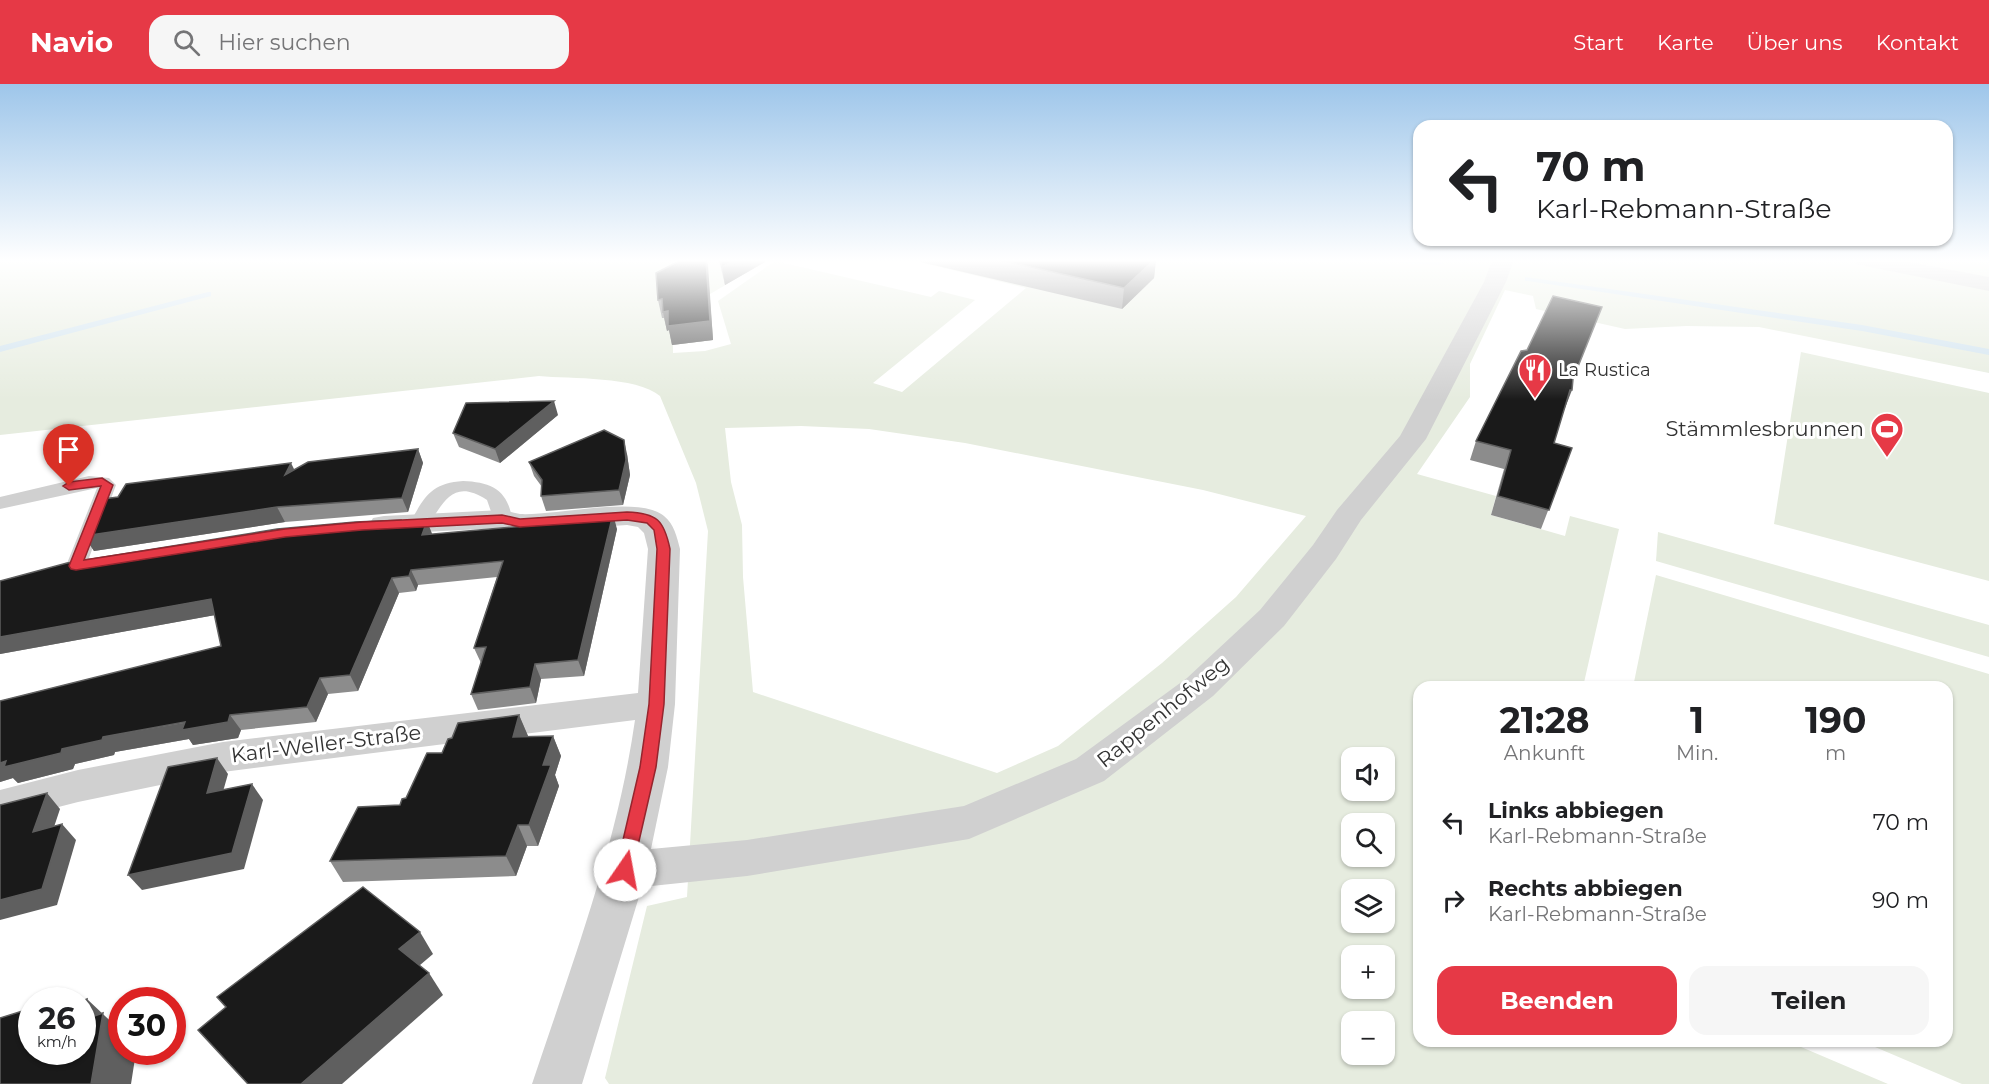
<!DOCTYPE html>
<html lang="de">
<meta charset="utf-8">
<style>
:root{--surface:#fff;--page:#f6f6f6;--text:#202124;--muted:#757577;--accent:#e63946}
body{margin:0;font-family:Montserrat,sans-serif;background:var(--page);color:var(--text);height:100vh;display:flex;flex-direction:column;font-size:22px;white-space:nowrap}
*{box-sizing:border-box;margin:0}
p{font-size:20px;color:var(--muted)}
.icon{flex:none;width:33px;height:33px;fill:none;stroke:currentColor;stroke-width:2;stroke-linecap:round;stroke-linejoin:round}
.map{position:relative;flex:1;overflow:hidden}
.drawer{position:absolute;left:1413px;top:597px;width:540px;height:366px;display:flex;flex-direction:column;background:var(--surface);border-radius:18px;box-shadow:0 2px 4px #0004}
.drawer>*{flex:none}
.hud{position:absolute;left:1413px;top:36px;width:540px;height:126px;border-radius:18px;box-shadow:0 2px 4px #0004;background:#fff;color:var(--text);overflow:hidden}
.buttons{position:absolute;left:1341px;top:663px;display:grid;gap:12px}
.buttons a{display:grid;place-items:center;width:54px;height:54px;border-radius:12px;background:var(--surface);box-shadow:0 2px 4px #0004;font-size:30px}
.speed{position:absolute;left:18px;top:903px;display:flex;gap:12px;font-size:30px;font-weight:700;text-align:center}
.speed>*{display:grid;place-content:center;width:78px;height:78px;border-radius:50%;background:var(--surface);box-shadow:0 2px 4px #0004;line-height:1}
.speed small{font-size:15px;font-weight:400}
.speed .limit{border:9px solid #d22;background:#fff;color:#111}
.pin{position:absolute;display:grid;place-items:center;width:51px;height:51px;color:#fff;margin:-62px -26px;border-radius:50% 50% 50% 0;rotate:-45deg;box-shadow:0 0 6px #0007}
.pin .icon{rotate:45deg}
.me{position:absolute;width:66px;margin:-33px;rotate:12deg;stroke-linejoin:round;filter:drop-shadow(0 0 4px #0008)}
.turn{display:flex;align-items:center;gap:21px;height:126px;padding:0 24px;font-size:27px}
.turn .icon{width:78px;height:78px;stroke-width:2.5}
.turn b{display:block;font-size:42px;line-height:51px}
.eta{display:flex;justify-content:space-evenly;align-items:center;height:102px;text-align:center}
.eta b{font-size:36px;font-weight:700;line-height:42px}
.button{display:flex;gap:12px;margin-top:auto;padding:12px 24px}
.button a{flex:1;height:69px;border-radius:18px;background:var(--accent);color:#fff;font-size:24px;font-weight:700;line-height:69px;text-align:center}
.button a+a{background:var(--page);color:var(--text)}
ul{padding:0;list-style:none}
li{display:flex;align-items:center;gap:18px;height:78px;padding:0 24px}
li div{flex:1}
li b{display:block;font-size:22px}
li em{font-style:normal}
header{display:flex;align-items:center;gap:36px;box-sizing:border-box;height:84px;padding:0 30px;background:var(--accent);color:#fff}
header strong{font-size:28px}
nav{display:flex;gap:33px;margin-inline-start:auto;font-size:21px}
.search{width:420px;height:54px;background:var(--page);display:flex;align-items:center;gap:15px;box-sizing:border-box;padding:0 21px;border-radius:18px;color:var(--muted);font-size:22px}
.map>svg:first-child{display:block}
</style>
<header>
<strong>Navio</strong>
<div class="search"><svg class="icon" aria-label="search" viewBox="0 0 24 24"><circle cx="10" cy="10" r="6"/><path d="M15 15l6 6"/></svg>Hier suchen</div>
<nav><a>Start</a><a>Karte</a><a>Über uns</a><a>Kontakt</a></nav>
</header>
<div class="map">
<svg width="1989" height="1000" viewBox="0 0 1989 1000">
<rect width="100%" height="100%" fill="#fff"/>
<!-- green -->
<g fill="#e6ecdf" fill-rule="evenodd">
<path d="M0,176H765V178L698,217L712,241L713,256L673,261V269L705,267L731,260L718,217L775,177L931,213L939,207L975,216L873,299L902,308L1026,204L911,176H1989V289L1759,243L1686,242L1625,245L1536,225L1533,212L1505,206L1470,280V313L1417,390L1496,412L1491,431L1565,452L1570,432L1619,445L1583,603H1419V957H1787L1888,1000H609L605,994L647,822L687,813L708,447L696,399L660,312C636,292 571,295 539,292L0,351ZM801,342L869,345L965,359L1203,406L1306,432L1236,513L1162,579L1058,662L997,689L753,608L743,493L742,441L731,398L725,344ZM1352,674H1384V706H1352ZM1352,740H1384V772H1352ZM1352,806H1384V838H1352ZM1352,872H1384V904H1352ZM1352,938H1384V970H1352Z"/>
<polygon points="1801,268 1989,309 1989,497 1774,440"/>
<polygon points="1658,448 1989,541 1989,573 1656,477"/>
<polygon points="1656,491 1989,590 1989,1000 1962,1000 1861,957 1947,957 1947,603 1633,603"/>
</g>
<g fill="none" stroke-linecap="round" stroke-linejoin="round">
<!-- stream -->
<g fill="#cfe2ee" fill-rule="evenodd">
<path d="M1381,176C1397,176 1430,172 1443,179L1439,181L1385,178Z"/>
<polygon points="1525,193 1862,241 1989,265 1989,271 1862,247 1528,197 1525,197"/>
<polygon points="208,208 211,208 211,212 0,268 0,262"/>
</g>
<!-- service -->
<g fill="#d0d0d0" fill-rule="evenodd">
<polygon points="89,392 109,394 116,401 86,482 83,487 76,488 69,487 66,482 97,404 0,425 0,413"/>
<path d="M463,397C491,398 508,406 512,435L509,439H495L487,416C452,393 443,420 427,443H413L410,439C424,413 431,399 463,397Z"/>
</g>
<!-- minor -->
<g fill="#d0d0d0" fill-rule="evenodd">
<path d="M1492,176H1514L1506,198L1426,355L1361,436L1336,475L1284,542L1213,612L1104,697L969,755L747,792L642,803L582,1000H532C572,880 617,762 635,636L223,688L78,718L0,738V706L78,686L223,658L638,609L648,465L644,449L638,443L627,441L520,448L502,444L384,450L373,448L369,441L373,434L384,432L502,426C508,427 514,429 520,430C554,432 639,411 664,432C674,440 677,453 680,465L675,620L668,683L651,765L747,756L964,722L1076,675L1187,594L1260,526L1313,461L1337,426L1400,352L1484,198Z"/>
<polygon points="1854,176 1899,176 1989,193 1989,207 1865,182 1857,181"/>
</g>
</g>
<!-- wall -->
<g fill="#8c8c8c">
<polygon points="681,176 707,176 713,256 672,261 669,246 667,247 664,234 662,234 658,216"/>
<polygon points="719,176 765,176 765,178 725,201"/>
<polygon points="912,176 1156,176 1154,194 1122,225"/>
<polygon points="1573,296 1554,359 1572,364 1541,445 1491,431 1504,385 1470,376 1476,357"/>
<polygon points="558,331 500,379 459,363 453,349"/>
<polygon points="418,365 423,379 408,428 285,438 94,467 84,452 294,386"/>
<polygon points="627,370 630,391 623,421 546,427 541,412 542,403 534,392 529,378"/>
<polygon points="403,440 432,450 617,445 584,592 541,595 536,619 478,626 471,610 481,579 474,564 497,493 418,501 416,507 399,509 358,607 328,610 316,638 241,646 238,654 193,661 189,655 115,668 114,671 75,680 73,685 18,699 13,694 0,698 0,617 221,562 215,531 0,570 0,497"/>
<polygon points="519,631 528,652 553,652 561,672 555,691 559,702 538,762 527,762 516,792 343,798 330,777 400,721 406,714 442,669"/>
</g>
<!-- shaded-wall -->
<g fill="#5f5f5f">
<polygon points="706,176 707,176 708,181 713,256 672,261 669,246 667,247 663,228 668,227"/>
<polygon points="735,176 765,176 765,178 725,201 722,183"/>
<polygon points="1154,176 1156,176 1154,194 1122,225 1124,204"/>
<polygon points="1570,306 1572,306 1565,324 1563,324"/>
<polygon points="554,317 558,331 500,379 495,365"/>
<polygon points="624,356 627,370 630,391 623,421 619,406"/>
<polygon points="418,365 423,379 408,428 402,414"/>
<polygon points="291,379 298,393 285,391"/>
<polygon points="277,423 285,438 94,467 84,452"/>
<polygon points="613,430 617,445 584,592 578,576"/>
<polygon points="427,437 433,452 422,451"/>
<polygon points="411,486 418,501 416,507 409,492"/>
<polygon points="392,494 399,509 358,607 350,591"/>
<polygon points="211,515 221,530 0,570 0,553"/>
<polygon points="535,580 541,595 536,619 530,603"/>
<polygon points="320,594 328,610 316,638 307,623"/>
<polygon points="230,631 241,646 238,654 193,661 189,655 115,668 114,671 75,680 73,685 18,699 13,694 0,698 0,679 62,665 103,653"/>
<polygon points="519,631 528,652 522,674 513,653"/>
<polygon points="553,652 561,672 555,691 559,702 538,762 529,741 543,681"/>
<polygon points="217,674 228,690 218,725 207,709"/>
<polygon points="252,700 263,716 244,785 142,806 128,791"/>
<polygon points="47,709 60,725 47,764 33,748"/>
<polygon points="62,740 76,756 57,821 0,836 0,816"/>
<polygon points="518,741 527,762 516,792 506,772"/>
<polygon points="420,848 433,870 413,887 399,865"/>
<polygon points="429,889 443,911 342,1000 301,1000"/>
<polygon points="87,915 122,948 122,968 136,968 131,1000 91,1000 83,936"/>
</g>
<!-- building -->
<g fill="#1a1a1a" stroke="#5f5f5f" stroke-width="1.5">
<polygon points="681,176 706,176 710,237 668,242 668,227 663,228 662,215 658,216 656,189"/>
<polygon points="720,176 735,176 722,183"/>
<polygon points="999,176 1154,176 1124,204"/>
<polygon points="1553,212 1602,223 1573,295 1572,306 1570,306 1554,359 1572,364 1549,426 1498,412 1511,366 1476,357 1521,267 1527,266"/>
<polygon points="554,317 495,365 453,349 466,319"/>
<polygon points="604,346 624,356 626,376 619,406 541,412 542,396 529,378"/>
<polygon points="418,365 402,414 277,423 84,452 92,431 103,415 118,413 126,400 291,379 285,391 308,378"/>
<polygon points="613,430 578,576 535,580 530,603 471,610 486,563 474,564 503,477 411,486 409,492 392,494 350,591 320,594 307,623 230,631 228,638 182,646 185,638 103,653 102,656 62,665 61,669 4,683 6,677 0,679 0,617 221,562 211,515 0,553 0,497 67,479 277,445 355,438 401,436 400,440 427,437 422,451 525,442 527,437 540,434"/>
<polygon points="519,631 513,653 553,652 543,681 551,681 529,741 518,741 506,772 330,777 358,723 400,721 402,715 406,714 427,669 442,669 448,655 452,654 458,639"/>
<polygon points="217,674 207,709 252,700 232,769 128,791 168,683"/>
<polygon points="47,709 33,748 62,740 42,805 0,816 0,721"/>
<polygon points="363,803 420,848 399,865 429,889 301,1000 248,1000 198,946 226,923 217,913"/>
<polygon points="87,915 83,936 103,929 91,1000 0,1000 0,934 32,924 32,968 82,968 82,917"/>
</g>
<!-- sky -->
<linearGradient id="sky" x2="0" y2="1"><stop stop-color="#9ec6ea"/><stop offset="0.56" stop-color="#fff"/><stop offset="1" stop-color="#fff" stop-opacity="0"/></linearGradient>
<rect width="1989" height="316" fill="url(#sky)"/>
<!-- route -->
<path fill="#e63946" stroke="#96252e" stroke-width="1.5" d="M102,394L113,401L84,476L285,445L362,438L502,431L520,435L627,428C657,429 664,436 670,465L664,620L656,683L631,792L625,794L618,792L616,786L640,683L649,620L657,465L654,446L647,439L627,436L520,443L502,439L362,446L285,453L76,486L71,485L69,482L101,402L69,406L63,402L69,398Z"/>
<!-- icons -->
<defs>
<symbol id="restaurant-pin" viewBox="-11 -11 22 30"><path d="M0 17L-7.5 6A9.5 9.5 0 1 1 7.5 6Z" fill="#e63946" stroke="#fff"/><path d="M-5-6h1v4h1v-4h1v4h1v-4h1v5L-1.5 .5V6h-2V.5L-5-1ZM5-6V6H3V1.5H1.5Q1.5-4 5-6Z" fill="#fff"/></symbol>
<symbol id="stadium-pin" viewBox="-11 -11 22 30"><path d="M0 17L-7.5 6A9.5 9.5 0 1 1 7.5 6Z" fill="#e63946" stroke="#fff"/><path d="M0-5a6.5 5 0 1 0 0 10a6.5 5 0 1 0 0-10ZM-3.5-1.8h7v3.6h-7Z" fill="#fff"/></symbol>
</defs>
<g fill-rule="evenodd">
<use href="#restaurant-pin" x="1516" y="267" width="38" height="52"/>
<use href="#stadium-pin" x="1868" y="326" width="38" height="52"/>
</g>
<g text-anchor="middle" stroke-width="6" stroke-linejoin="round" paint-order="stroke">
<!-- far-poi labels -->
<g font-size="18" fill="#333" stroke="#fff" text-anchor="start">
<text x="1558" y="292">La Rustica</text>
</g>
<!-- poi labels -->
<g font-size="21" fill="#333" stroke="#fff" text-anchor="end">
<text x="1864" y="352">Stämmlesbrunnen</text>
</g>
<!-- street labels -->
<g font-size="21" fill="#333" stroke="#fff">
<text transform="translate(1163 628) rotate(-39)" y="7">Rappenhofweg</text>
<text transform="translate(326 660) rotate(-7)" y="7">Karl-Weller-Straße</text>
</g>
</g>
</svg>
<div class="buttons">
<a><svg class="icon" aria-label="sound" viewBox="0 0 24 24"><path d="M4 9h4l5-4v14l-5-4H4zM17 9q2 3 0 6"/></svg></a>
<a><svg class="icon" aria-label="search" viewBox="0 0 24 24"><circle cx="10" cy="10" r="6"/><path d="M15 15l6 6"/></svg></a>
<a><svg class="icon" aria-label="layers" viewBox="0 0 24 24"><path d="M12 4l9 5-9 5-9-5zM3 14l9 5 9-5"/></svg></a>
<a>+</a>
<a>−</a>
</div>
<div class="speed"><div>26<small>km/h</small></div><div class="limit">30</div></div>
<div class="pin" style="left:69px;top:402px;background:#d93025"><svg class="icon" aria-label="arrive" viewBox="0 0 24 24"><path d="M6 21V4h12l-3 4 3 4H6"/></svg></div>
<svg class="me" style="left:625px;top:786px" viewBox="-20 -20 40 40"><circle r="19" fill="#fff"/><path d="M0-13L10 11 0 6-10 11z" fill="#e63946"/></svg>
<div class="hud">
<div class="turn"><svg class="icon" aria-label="left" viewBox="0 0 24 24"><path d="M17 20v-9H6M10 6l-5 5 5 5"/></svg><div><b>70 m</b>Karl-Rebmann-Straße</div></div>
</div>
<section class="drawer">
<div class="eta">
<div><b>21:28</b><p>Ankunft</p></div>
<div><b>1</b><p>Min.</p></div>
<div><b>190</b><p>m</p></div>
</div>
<ul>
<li><svg class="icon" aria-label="left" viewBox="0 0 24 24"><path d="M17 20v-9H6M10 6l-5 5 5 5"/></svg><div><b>Links abbiegen</b><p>Karl-Rebmann-Straße</p></div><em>70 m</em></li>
<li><svg class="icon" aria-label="right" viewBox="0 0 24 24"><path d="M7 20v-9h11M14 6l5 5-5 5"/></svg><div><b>Rechts abbiegen</b><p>Karl-Rebmann-Straße</p></div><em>90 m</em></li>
</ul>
<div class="button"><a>Beenden</a><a>Teilen</a></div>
</section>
</div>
